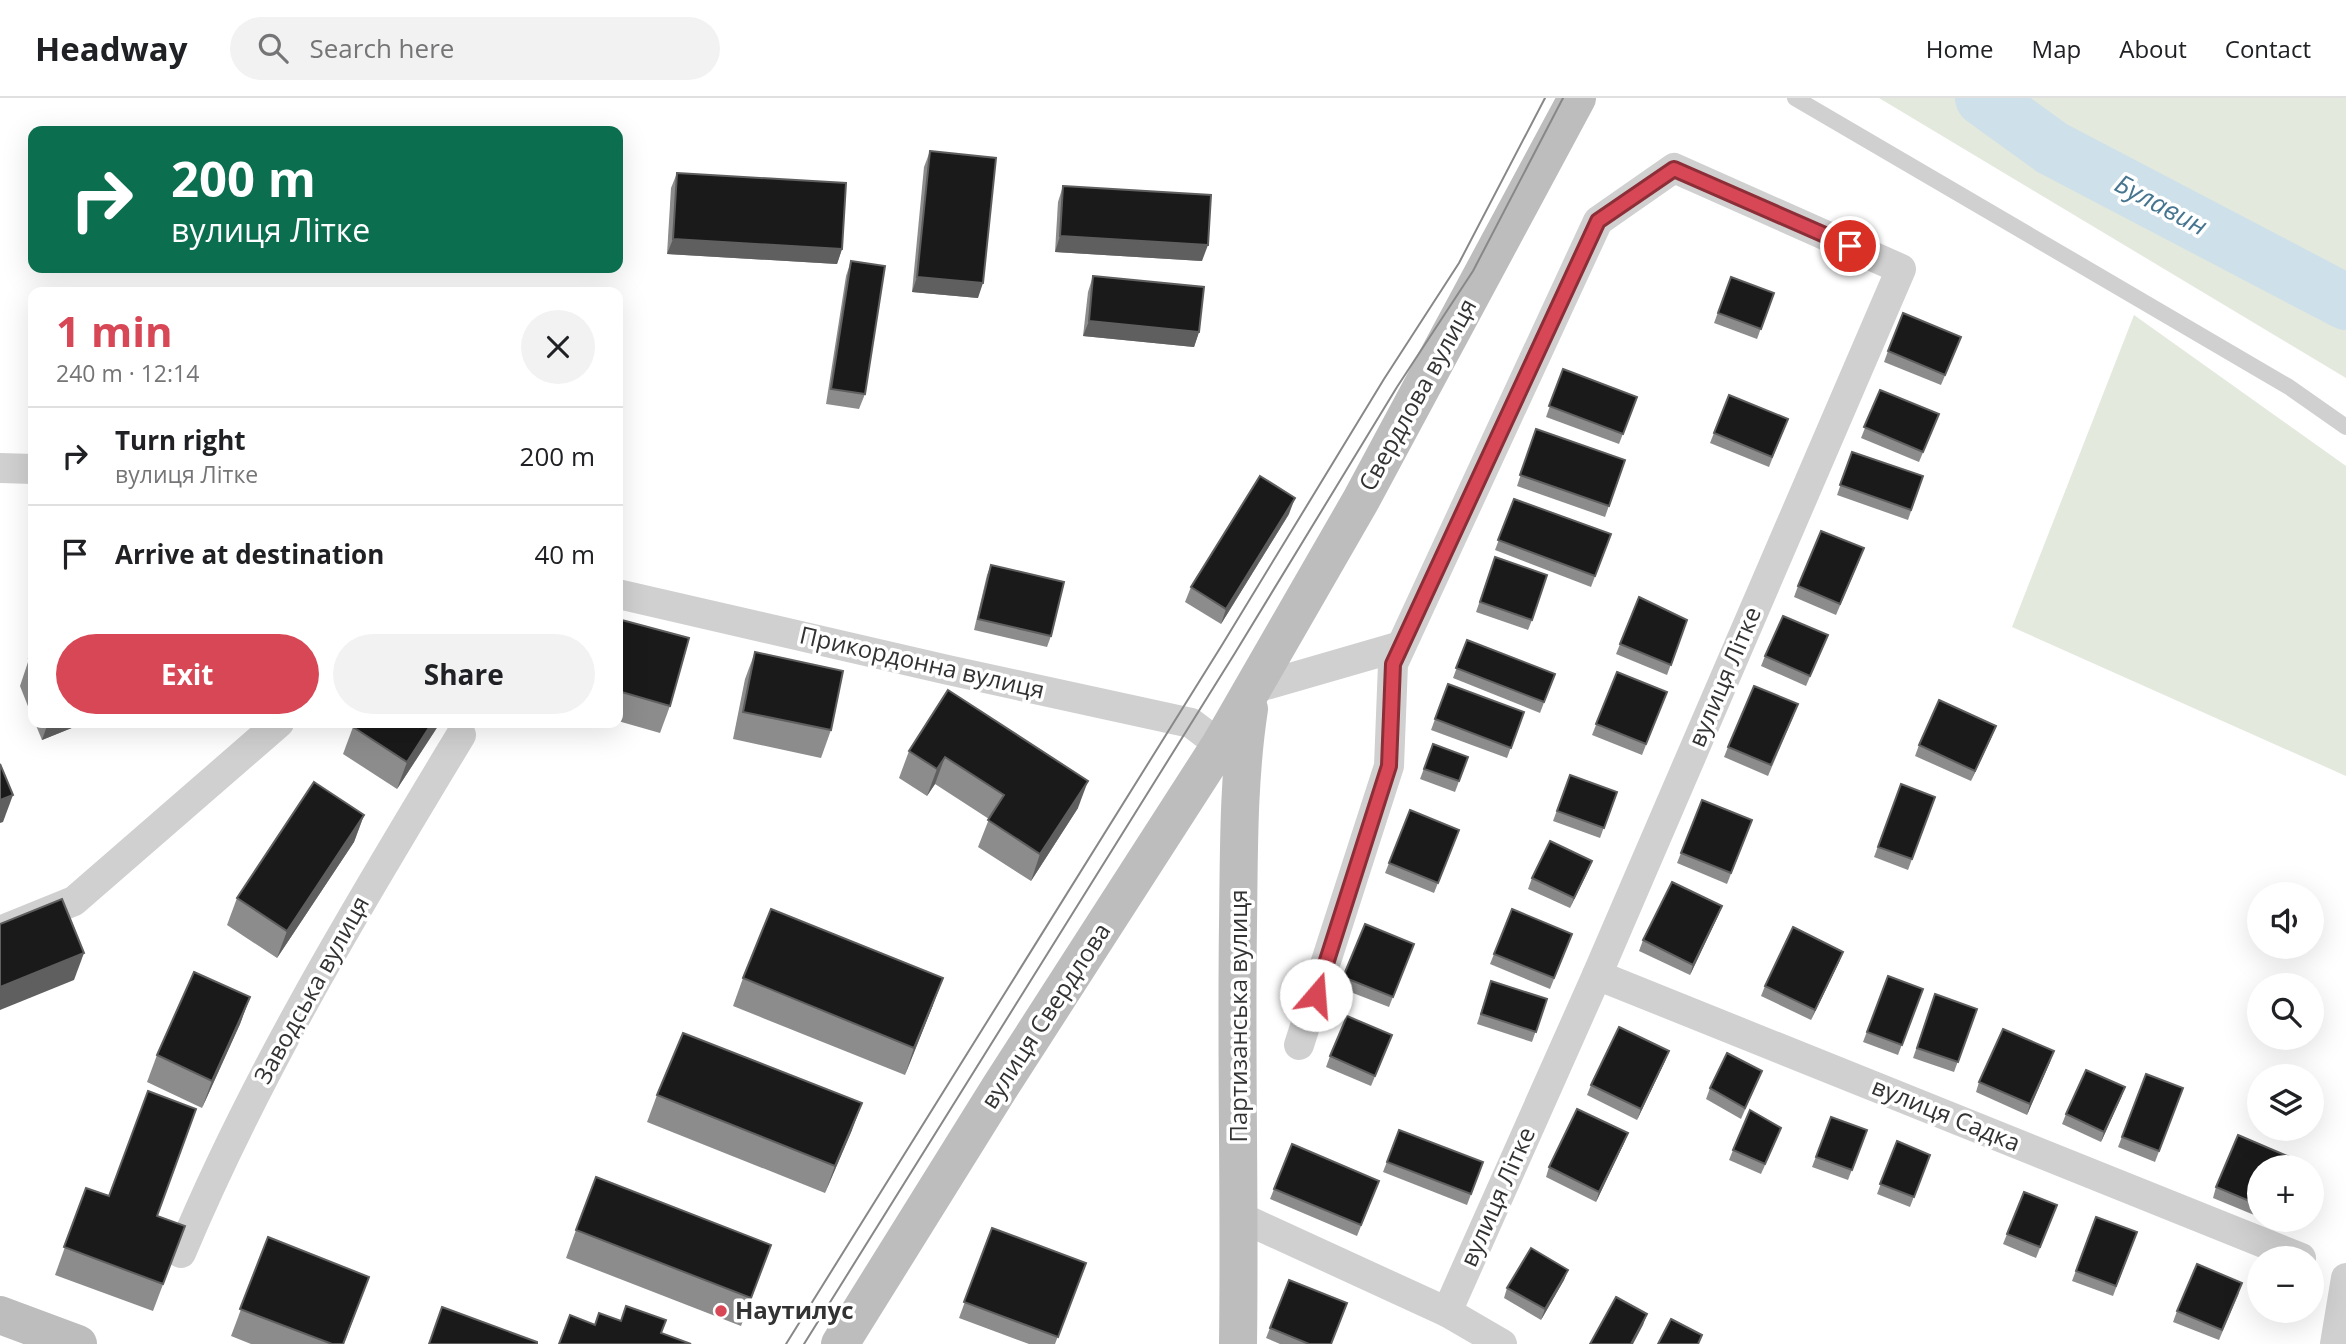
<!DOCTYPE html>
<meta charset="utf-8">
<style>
:root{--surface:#fff;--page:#f2f2f2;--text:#202124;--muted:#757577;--line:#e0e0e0;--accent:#d84755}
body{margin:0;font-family:"Open Sans",sans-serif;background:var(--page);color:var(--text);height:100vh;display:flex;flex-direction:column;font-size:26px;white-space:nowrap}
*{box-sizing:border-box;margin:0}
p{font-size:23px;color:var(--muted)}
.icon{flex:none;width:38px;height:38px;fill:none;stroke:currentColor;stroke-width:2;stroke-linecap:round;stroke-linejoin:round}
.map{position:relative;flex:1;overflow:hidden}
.sheet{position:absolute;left:28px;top:189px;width:595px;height:441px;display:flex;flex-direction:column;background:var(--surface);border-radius:14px;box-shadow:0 7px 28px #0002}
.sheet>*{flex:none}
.banner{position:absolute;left:28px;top:28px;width:595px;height:147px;border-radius:14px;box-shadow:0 7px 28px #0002;background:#0b6e4f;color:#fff;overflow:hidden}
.fabs{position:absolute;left:2247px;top:784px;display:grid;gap:14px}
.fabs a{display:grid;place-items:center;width:77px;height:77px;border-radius:50%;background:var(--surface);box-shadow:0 7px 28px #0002;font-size:35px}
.pin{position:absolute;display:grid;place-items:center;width:60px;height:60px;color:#fff;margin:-30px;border:4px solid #fff;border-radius:50%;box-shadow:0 2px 7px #0007}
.me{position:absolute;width:77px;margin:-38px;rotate:18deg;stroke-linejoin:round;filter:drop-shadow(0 0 5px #0008)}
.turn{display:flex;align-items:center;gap:24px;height:147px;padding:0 28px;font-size:32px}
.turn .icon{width:91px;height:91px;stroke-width:2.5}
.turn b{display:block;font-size:49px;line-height:60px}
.round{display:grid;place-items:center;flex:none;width:74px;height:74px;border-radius:37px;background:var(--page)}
.head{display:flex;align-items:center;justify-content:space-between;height:119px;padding:0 28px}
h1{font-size:42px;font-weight:700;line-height:52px;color:var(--accent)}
.cta{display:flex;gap:14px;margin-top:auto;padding:14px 28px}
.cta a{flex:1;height:80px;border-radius:42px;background:var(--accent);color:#fff;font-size:28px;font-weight:700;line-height:80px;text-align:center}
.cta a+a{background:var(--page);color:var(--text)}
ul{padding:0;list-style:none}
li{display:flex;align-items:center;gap:21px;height:98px;padding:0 28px;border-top:2px solid var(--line)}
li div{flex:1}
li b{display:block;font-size:26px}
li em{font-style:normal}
header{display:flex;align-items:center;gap:42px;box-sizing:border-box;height:98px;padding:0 35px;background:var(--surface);border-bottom:2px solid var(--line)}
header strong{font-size:33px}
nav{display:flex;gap:38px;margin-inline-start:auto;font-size:24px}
.search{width:490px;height:63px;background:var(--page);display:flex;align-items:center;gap:18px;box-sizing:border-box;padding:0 24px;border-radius:38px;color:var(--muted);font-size:26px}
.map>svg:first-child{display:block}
</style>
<header>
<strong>Headway</strong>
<div class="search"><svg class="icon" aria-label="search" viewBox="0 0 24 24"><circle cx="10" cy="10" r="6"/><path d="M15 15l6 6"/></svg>Search here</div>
<nav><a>Home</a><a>Map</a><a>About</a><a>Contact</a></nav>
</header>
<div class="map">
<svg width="2346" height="1246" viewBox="0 0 2346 1246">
<rect width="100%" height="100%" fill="#fff"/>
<!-- green -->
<g fill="#e3e9dd">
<polygon points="1879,0 2346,0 2346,280"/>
<polygon points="2134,217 2346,368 2346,678 2012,529"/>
</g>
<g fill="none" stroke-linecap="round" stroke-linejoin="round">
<!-- river -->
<polyline stroke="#cee0ea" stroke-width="56" points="1983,0 2052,50 2346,204"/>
<!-- lane -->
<polyline stroke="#d0d0d0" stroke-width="16" points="1795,0 2289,289 2346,329"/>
<!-- street -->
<g stroke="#d0d0d0" stroke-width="30">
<polyline points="0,370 33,371"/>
<polyline points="618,496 948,572 1191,625 1220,647"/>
<polyline points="1252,591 1401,548"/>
<polyline points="0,833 74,803 279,625"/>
<polyline points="1597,877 2301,1160"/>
<polyline points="1299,947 1389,668 1393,566 1598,123 1674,70 1901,171 1597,877 1447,1214"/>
<polyline points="1240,1119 1447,1214 1502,1246"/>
<path d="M181,1155C257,973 359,806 461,637"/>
<polyline points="2335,1246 2346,1180"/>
</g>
<!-- secondary -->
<g stroke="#bdbdbd" stroke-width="38">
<polyline points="0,1217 78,1246"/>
<polyline points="840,1246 1000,989 1220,647 1361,402 1577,0"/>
<path d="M1238,1246C1240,1106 1236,967 1238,827C1239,755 1238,683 1249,611"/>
</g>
<!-- tram -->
<g stroke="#888" stroke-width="2">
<polyline points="786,1246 1222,547 1384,281 1459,165 1545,0"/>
<polyline points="804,1246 1235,555 1397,289 1473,173 1563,0"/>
</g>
</g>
<!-- wall -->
<g fill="#8c8c8c">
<polygon points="930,53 978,200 912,194 924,69"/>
<polygon points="677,75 842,151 837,166 667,156 671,90"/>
<polygon points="1063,88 1202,163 1055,154 1058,104"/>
<polygon points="851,163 865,296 859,311 826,306 846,178"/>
<polygon points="1093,178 1199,234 1194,249 1083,238 1088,194"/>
<polygon points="1731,179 1774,195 1757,241 1714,225"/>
<polygon points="1957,249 1941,287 1884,264 1888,253"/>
<polygon points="1563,271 1637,299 1619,346 1546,319"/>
<polygon points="1880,292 1935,326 1919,364 1861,340"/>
<polygon points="1729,297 1788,321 1769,369 1710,345"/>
<polygon points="1536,331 1625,362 1605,419 1517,388"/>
<polygon points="1852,354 1923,378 1908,422 1837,397"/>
<polygon points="1514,401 1611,436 1591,489 1495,452"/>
<polygon points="1289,416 1221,526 1185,504 1191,489"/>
<polygon points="1495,459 1532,522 1528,532 1476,514"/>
<polygon points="1860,461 1836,517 1794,499 1798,488"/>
<polygon points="991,467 1051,538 1047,549 974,532 987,477"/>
<polygon points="1639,499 1687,522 1667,577 1616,556"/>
<polygon points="618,521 670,608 660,635 618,623"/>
<polygon points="1828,537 1806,588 1761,568 1765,558"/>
<polygon points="1467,542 1555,576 1540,615 1453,580"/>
<polygon points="755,554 831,632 821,660 733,641 745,581"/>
<polygon points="33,559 33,621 20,588 29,561"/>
<polygon points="1617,574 1667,594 1642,657 1592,637"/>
<polygon points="1448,586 1524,614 1507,660 1431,632"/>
<polygon points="948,592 1078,710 1031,783 978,749 989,721 935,686 927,698 899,680 909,653"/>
<polygon points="1794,617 1768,678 1724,659 1728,649"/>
<polygon points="35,625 84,625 42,642"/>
<polygon points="356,625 440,625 397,691 343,656 353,629"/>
<polygon points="1996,628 1971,683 1915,658 1919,647"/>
<polygon points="1433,646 1468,659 1455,694 1420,681"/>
<polygon points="1570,677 1617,694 1600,740 1553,723"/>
<polygon points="1901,686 1935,699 1908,772 1874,759"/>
<polygon points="1702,702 1752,722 1727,786 1677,765"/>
<polygon points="1410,712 1459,732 1434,795 1385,775"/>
<polygon points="364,717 354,744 277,860 227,827 237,800"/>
<polygon points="1592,763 1570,810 1528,791 1532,780"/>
<polygon points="1722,808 1718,818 1690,877 1639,853 1643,842"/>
<polygon points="1365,826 1414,846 1389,909 1340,890"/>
<polygon points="1572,836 1550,891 1490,866 1494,856"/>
<polygon points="1843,854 1839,864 1811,922 1761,898 1765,888"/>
<polygon points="1888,878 1923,891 1898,957 1863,944"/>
<polygon points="743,880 933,907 905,977 733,908"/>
<polygon points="1491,883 1547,901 1532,944 1477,926"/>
<polygon points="1935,896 1977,911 1954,974 1913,960"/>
<polygon points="250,899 240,926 202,1010 147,984 157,957"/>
<polygon points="1392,937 1371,988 1326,969 1330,958"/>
<polygon points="1669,953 1665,963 1637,1022 1587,997 1591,987"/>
<polygon points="2050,964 2027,1017 1976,994 1979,984"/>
<polygon points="1762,973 1741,1021 1706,1001 1710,990"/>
<polygon points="2146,976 2183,990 2155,1064 2118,1049"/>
<polygon points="2125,989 2101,1044 2062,1026 2066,1016"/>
<polygon points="657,997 852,1032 825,1095 647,1024"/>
<polygon points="1831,1019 1867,1032 1848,1082 1812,1069"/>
<polygon points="1399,1032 1483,1064 1467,1107 1383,1074"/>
<polygon points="1628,1035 1624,1045 1596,1104 1546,1079 1549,1069"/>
<polygon points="1777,1040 1761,1076 1729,1062 1733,1052"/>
<polygon points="1897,1043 1930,1057 1910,1109 1877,1096"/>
<polygon points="2259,1069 2259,1119 2213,1100 2216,1089"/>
<polygon points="1379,1083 1357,1138 1270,1101 1274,1091"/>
<polygon points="86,1090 185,1128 153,1213 55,1177"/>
<polygon points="2024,1094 2057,1107 2036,1160 2003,1146"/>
<polygon points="2096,1119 2137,1134 2113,1198 2072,1183"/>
<polygon points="992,1130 1086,1165 1055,1246 1029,1246 959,1220"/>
<polygon points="576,1132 771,1147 741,1228 566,1160"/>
<polygon points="268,1139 369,1179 344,1246 251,1246 231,1238"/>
<polygon points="1568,1172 1564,1182 1541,1222 1504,1200 1507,1190"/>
<polygon points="1289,1182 1331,1246 1280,1246 1266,1240"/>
<polygon points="2239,1195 2219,1242 2173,1224 2177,1213"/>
</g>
<!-- shaded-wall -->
<g fill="#5f5f5f">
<polygon points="1060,138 1208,147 1202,163 1055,154"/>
<polygon points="673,141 842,151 837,166 667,156"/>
<polygon points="917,179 983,185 978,200 912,194"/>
<polygon points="1089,223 1199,234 1194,249 1083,238"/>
<polygon points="1295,400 1289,416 1221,526 1226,511"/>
<polygon points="48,625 84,625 42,642"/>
<polygon points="432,625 440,625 397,691 407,664"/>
<polygon points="1996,628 1992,638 1971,683 1975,673"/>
<polygon points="945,659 935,686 927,698 937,671"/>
<polygon points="1088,683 1078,710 1031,783 1040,756"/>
<polygon points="13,697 3,724 0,725 0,702"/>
<polygon points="364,717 354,744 277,860 287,833"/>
<polygon points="1592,763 1588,773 1570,810 1574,800"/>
<polygon points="1722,808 1718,818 1690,877 1693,867"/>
<polygon points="1843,854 1839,864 1811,922 1815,912"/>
<polygon points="84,855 74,882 0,912 0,889"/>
<polygon points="943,880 933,907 905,977 914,950"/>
<polygon points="250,899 240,926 202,1010 212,983"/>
<polygon points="1669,953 1665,963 1637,1022 1641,1011"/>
<polygon points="2054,953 2050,964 2027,1017 2030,1006"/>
<polygon points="2125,989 2121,1000 2101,1044 2104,1034"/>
<polygon points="862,1005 852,1032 825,1095 835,1068"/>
<polygon points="1628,1035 1624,1045 1596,1104 1599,1094"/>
<polygon points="1568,1172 1564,1182 1541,1222 1545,1211"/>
<polygon points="1647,1216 1643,1227 1633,1246 1631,1246"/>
</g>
<!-- building -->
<g fill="#1a1a1a" stroke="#5f5f5f" stroke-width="2">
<polygon points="930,53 996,60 983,185 917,179"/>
<polygon points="677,75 846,85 842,151 673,141"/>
<polygon points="1063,88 1211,97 1208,147 1060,138"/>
<polygon points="851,163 885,168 865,296 831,291"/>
<polygon points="1093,178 1204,189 1199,234 1089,223"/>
<polygon points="1731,179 1774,195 1761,231 1718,215"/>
<polygon points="1903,215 1961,239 1945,277 1888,253"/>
<polygon points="1563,271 1637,299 1623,336 1549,308"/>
<polygon points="1880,292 1939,316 1923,354 1864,329"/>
<polygon points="1729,297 1788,321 1772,359 1714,335"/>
<polygon points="1536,331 1625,362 1609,408 1520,377"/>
<polygon points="1852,354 1923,378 1911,412 1840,387"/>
<polygon points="1260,378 1295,400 1226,511 1191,489"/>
<polygon points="1514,401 1611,436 1595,478 1498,442"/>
<polygon points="1821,433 1864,450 1840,506 1798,488"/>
<polygon points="1495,459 1547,477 1532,522 1480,504"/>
<polygon points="991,467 1064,484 1051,538 978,521"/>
<polygon points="1639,499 1687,522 1671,567 1620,546"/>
<polygon points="1783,518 1828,537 1810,578 1765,558"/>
<polygon points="618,521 689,540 670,608 618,593"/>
<polygon points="1467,542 1555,576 1544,604 1456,570"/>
<polygon points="755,554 843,573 831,632 743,614"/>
<polygon points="33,559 33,570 29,561"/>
<polygon points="1617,574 1667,594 1646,646 1596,626"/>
<polygon points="1448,586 1524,614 1511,650 1435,621"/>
<polygon points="1754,588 1798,606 1771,667 1728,649"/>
<polygon points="948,592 1088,683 1040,756 988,722 1004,697 945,659 937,671 909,653"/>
<polygon points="1939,602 1996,628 1975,673 1919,647"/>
<polygon points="356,625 432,625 407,664 353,629"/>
<polygon points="1433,646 1468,659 1459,683 1424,671"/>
<polygon points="0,666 13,697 0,702"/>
<polygon points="1570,677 1617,694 1604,730 1557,713"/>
<polygon points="314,684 364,717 287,833 237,800"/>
<polygon points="1901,686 1935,699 1912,761 1878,749"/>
<polygon points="1702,702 1752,722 1731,775 1681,755"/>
<polygon points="1410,712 1459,732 1438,785 1389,765"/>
<polygon points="1550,743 1592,763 1574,800 1532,780"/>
<polygon points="1672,784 1722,808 1693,867 1643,842"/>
<polygon points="62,801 84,855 0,889 0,826"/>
<polygon points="771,811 943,880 914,950 743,880"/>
<polygon points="1512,811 1572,836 1554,880 1494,856"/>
<polygon points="1365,826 1414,846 1393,899 1343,879"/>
<polygon points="1793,829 1843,854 1815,912 1765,888"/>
<polygon points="194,874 250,899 212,983 157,957"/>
<polygon points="1888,878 1923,891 1902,947 1867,934"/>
<polygon points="1491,883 1547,901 1536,934 1481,916"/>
<polygon points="1935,896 1977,911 1958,964 1917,950"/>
<polygon points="1347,918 1392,937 1375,978 1330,958"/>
<polygon points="1619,929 1669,953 1641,1011 1591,987"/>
<polygon points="2003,931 2054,953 2030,1006 1979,984"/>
<polygon points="683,935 862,1005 835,1068 657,997"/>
<polygon points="1727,955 1762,973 1745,1010 1710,990"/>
<polygon points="2086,972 2125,989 2104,1034 2066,1016"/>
<polygon points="2146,976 2183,990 2159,1053 2122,1039"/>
<polygon points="148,993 196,1011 157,1118 185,1128 163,1186 64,1149 86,1090 109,1098"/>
<polygon points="1577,1011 1628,1035 1599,1094 1549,1069"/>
<polygon points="1750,1012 1781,1030 1765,1066 1733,1052"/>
<polygon points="1831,1019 1867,1032 1852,1072 1816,1059"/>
<polygon points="1399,1032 1483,1064 1471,1096 1387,1064"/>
<polygon points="2238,1037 2292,1060 2288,1069 2259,1069 2259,1107 2216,1089"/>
<polygon points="1897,1043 1930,1057 1914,1099 1880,1086"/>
<polygon points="1292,1046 1379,1083 1361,1127 1274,1091"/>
<polygon points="596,1079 771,1147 751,1200 576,1132"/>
<polygon points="2024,1094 2057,1107 2040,1149 2007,1136"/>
<polygon points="2096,1119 2137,1134 2116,1188 2076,1173"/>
<polygon points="992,1130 1086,1165 1058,1239 964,1204"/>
<polygon points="268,1139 369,1179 343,1246 332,1246 240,1211"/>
<polygon points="1531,1150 1568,1172 1545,1211 1507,1190"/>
<polygon points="2197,1166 2242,1185 2222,1232 2177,1213"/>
<polygon points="1289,1182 1347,1205 1331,1246 1309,1246 1270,1230"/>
<polygon points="1616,1199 1647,1216 1631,1246 1590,1246"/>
<polygon points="626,1208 666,1222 661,1235 691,1246 559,1246 570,1217 595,1227 599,1215 621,1223"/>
<polygon points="442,1209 537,1244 537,1246 429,1246"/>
<polygon points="1671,1221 1702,1237 1698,1246 1658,1246"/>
</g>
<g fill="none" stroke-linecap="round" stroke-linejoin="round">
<defs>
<polyline id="route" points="1316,897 1389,668 1393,566 1598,123 1674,71 1850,148"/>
</defs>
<!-- route casing -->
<use href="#route" stroke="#8c2e37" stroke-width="18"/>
<!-- route -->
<use href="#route" stroke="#d84755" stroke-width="12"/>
</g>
<!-- markers -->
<circle fill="#d84755" stroke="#fff" stroke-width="2.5" cx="721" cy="1213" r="7"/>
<g text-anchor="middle" stroke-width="7" stroke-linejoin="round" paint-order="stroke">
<!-- street labels -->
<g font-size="24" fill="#333" stroke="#fff">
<text transform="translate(1418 297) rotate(-61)" y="8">Свердлова вулиця</text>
<text transform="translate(922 565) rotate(13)" y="8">Прикордонна вулиця</text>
<text transform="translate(1725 579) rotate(-67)" y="8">вулиця Літке</text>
<text transform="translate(312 892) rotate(-61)" y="8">Заводська вулиця</text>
<text transform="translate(1046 918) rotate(-57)" y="8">вулиця Свердлова</text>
<text transform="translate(1239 918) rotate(-90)" y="8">Партизанська вулиця</text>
<text transform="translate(1946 1017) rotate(22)" y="8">вулиця Садка</text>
<text transform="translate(1498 1099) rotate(-66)" y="8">вулиця Літке</text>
</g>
<!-- poi labels -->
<g font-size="24" font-weight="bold" fill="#333" stroke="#fff" text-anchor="start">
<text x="735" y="1221">Наутилус</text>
</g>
<!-- water labels -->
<g font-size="26" font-style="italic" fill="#467590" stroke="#fff">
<text transform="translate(2161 107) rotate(28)" y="9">Булавин</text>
</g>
</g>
</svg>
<div class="fabs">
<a><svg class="icon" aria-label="sound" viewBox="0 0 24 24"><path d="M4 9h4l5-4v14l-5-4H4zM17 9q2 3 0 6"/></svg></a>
<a><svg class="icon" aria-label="search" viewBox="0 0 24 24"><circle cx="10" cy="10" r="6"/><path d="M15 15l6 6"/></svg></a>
<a><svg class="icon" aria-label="layers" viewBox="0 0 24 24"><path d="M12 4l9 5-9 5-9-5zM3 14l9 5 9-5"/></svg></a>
<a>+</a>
<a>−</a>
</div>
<div class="pin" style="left:1850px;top:148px;background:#d93025"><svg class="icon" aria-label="arrive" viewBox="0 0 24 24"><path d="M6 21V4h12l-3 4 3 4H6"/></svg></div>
<svg class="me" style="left:1316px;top:897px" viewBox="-20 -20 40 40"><circle r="19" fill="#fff"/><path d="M0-13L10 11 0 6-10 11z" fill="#d84755"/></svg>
<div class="banner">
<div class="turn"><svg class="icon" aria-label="right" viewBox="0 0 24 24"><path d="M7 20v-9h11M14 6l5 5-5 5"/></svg><div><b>200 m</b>вулиця Літке</div></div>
</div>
<section class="sheet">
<div class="head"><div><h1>1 min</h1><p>240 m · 12:14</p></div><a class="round"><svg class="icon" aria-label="close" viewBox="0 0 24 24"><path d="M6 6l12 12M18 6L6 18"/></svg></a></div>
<ul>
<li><svg class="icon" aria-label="right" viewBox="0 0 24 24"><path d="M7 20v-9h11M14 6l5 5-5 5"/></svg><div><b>Turn right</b><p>вулиця Літке</p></div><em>200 m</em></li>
<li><svg class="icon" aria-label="arrive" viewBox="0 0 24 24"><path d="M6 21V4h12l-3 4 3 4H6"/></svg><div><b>Arrive at destination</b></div><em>40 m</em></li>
</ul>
<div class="cta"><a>Exit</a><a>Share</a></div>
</section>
</div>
